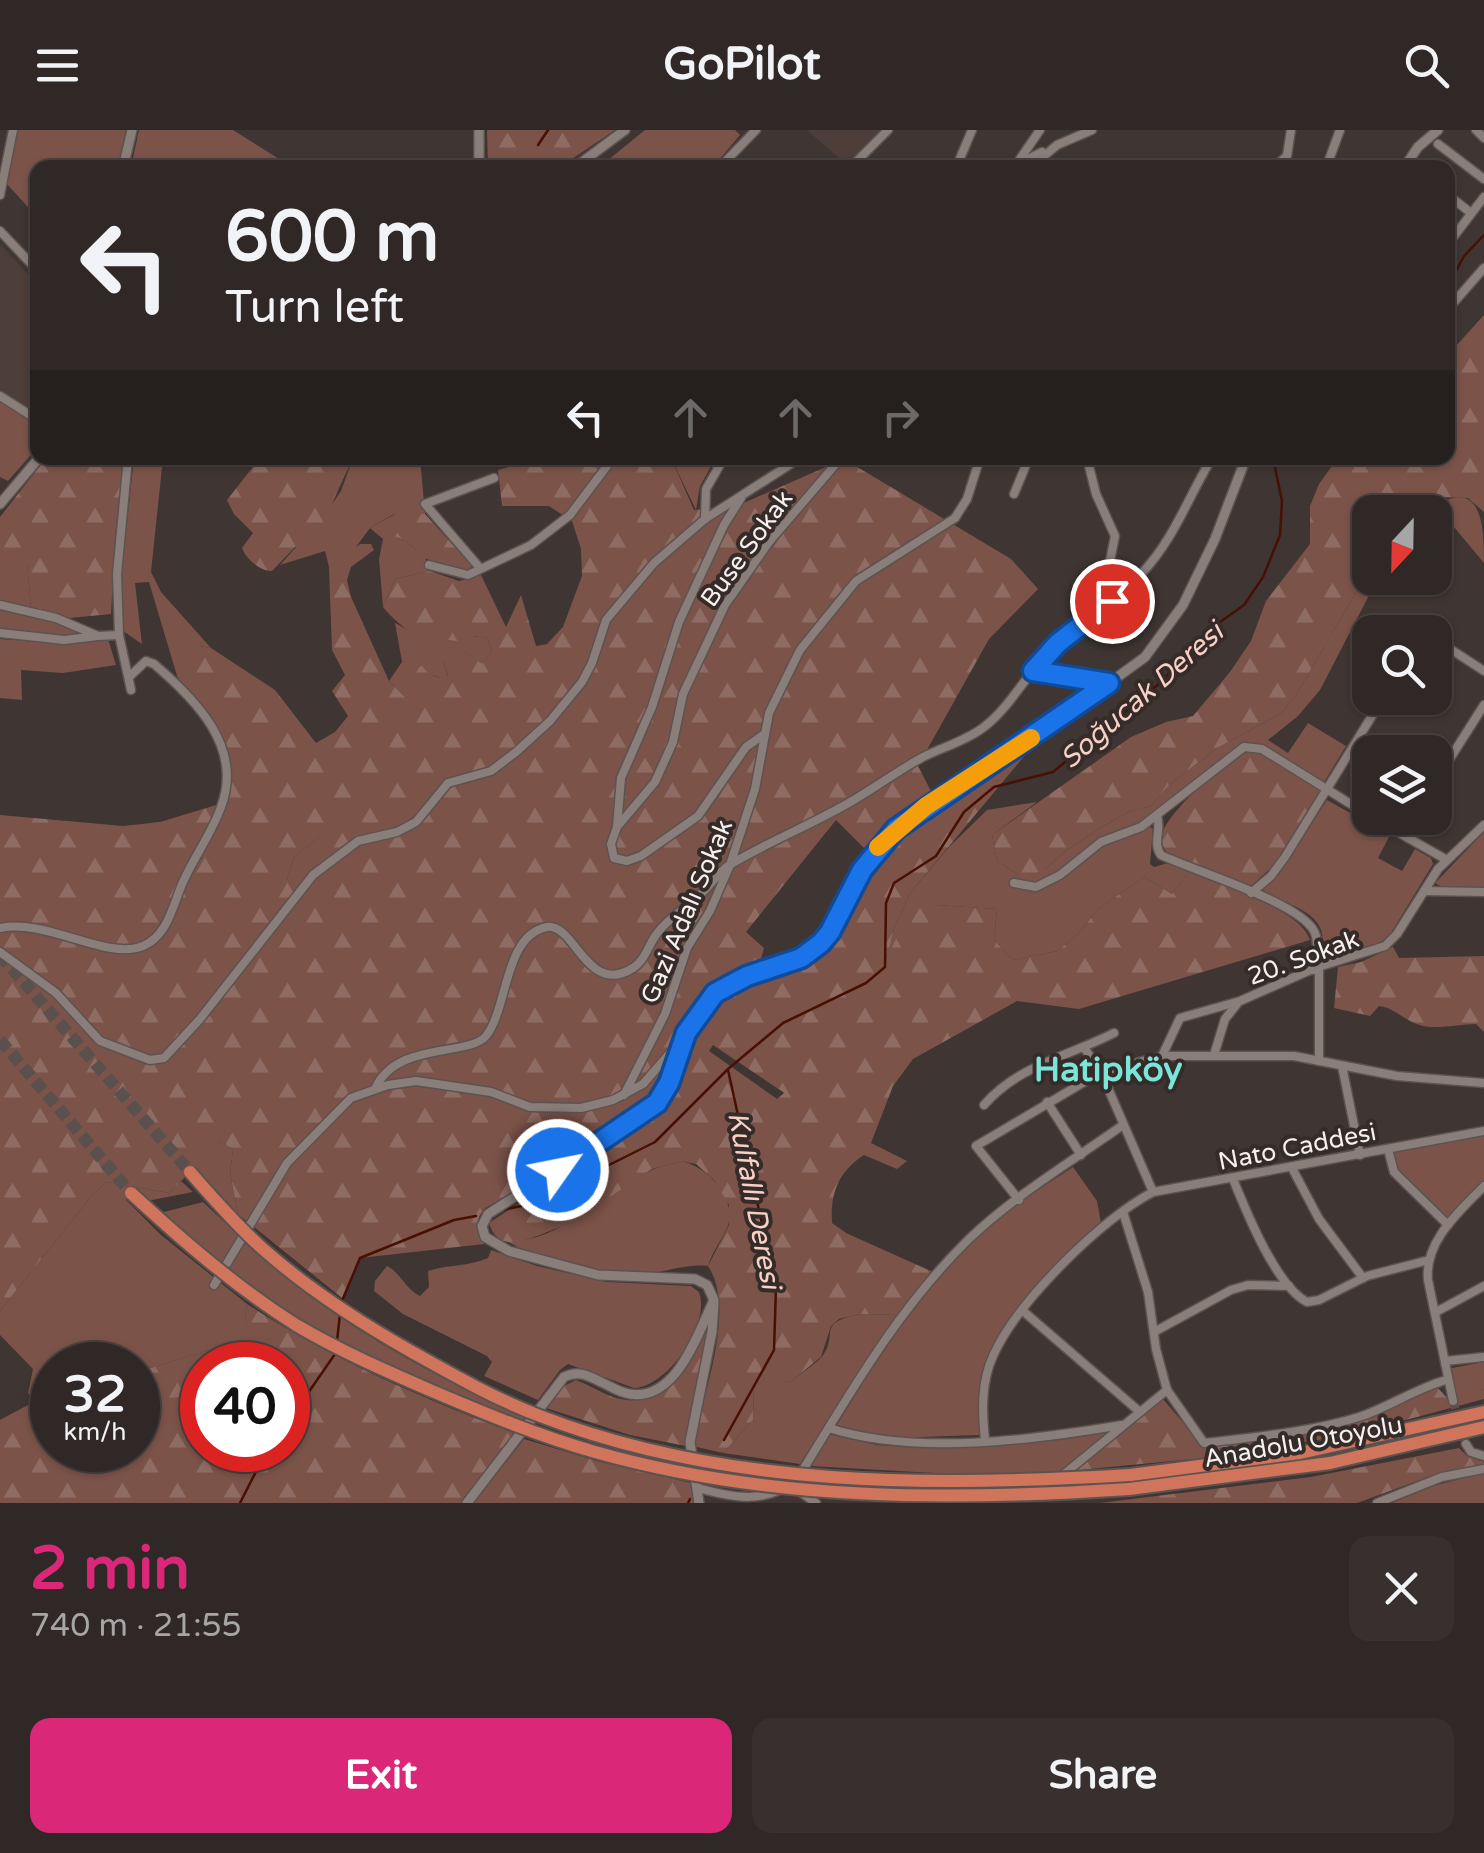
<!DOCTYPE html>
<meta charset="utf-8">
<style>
:root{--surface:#2f2826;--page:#37302e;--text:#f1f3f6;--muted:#a7a6a7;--line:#4a4443;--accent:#db2777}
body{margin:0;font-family:"Varela Round",sans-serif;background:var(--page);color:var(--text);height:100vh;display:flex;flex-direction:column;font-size:38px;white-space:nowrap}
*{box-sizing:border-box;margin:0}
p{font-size:32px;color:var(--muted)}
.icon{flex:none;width:55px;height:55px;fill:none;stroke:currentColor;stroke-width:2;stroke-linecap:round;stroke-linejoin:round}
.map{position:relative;height:1373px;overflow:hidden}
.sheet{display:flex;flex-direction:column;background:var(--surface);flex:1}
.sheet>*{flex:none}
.hud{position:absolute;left:30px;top:30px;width:1425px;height:305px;border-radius:20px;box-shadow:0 2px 8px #0004,0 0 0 2px var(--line);background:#2f2826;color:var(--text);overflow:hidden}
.needle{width:65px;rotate:202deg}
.controls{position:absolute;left:1352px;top:365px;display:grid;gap:20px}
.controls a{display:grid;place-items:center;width:100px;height:100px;border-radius:20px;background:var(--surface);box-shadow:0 2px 8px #0004,0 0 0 2px var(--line);font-size:50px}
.speed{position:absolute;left:30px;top:1212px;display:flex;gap:20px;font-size:50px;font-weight:700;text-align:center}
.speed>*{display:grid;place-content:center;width:130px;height:130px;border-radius:50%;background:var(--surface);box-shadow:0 2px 8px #0004,0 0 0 2px var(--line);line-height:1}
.speed small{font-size:25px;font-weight:400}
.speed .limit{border:15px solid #d22;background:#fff;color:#111}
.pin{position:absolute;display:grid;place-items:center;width:85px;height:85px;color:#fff;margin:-42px;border:5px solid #fff;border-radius:50%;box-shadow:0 2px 10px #0007}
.me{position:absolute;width:110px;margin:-55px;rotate:57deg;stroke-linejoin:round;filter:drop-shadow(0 0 8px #0008)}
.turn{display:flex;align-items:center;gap:35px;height:210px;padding:0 30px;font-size:45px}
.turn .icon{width:130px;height:130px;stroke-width:2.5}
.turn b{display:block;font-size:70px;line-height:85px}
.lanes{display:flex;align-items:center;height:95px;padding:0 30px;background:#0003;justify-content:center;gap:50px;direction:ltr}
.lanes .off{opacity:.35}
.round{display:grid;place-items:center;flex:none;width:105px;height:105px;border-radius:20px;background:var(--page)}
.summary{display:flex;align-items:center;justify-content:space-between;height:170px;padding:0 30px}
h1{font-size:60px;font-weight:800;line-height:75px;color:var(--accent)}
.button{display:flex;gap:20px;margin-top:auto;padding:20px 30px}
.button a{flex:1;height:115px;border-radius:20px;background:var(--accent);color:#fff;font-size:40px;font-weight:800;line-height:115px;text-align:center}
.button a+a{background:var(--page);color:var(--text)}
header{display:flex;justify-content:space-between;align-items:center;height:130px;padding:0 30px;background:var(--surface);font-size:45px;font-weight:800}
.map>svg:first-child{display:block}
</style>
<header><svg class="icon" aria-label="menu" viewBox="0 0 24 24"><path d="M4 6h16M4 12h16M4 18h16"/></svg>GoPilot<svg class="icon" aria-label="search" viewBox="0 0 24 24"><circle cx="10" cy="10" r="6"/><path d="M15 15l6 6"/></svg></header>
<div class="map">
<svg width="1484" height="1373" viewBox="0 0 1484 1373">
<defs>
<pattern id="forest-firs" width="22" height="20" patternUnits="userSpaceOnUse" patternTransform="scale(2.5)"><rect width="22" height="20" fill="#7b5349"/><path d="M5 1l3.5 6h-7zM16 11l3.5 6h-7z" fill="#8e6c64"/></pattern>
</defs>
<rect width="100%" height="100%" fill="#3f3532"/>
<!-- built -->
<g fill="#4e3e3a">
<polygon points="807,0 883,0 854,30 839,28"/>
<polygon points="0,114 37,154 37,286 0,261"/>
</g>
<!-- green -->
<g fill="#7b5349">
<polygon points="18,0 126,0 118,37 38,38 37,87 6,53"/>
<polygon points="139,0 233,0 292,37 131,37"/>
<polygon points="645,0 735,0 740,5 713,37 613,37 608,30"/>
<polygon points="0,270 37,295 37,318 8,351 0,347"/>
<polygon points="134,328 163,328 151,442 161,462 211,518 198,516 180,535 178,549 149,452 135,453 142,514 123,501 122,439"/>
<polygon points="353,328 420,328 425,384 394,384 370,398 353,421 329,437 325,421 280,435 326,383 341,361"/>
<polygon points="671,328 716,328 700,356 696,380"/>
<path d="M1410,345L1430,352L1447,370C1484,355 1484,405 1484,433L1449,391L1419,370L1410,382H1394Z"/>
<polygon points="391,406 405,411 426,428 425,436 430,441 395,449 383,477 379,429 383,409"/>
<polygon points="27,432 31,477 0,470 0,433"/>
<path d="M1370,438V448H1378L1320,560L1298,586L1268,610L1288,623L1308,593L1346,616L1323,654L1263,616L1243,614L1145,690L1106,705L1045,750L1034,755H1013C1048,772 1075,729 1103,714C1118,707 1134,704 1149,696L1153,699L1150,734L1154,737L1168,733L1189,742L1172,764L1144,747L1098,779L1079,803L1057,821L1013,830L994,810L997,779L935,775L885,837L894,798L911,762L949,717L987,680L1037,672L992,705L997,731L1019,745L1046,739L1064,722L1100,698L1130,681L1151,676L1170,654L1219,617L1280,584L1295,567Z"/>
<polygon points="0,479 52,491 84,505 60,505 0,498"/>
<path d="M395,493C410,499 421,514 434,524L442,509L481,506L488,509L492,521L482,535L466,522L443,530L448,547L441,548L428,544L408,570L389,551L402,532Z"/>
<polygon points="0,509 70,514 108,509 116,535 63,543 21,540 22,570 0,568"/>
<path d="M1327,670L1390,705L1378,728L1402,741L1415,719L1431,728L1433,734L1388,808L1380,814L1324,831C1319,821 1325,811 1321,800C1315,780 1279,770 1261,762L1279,744Z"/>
<polygon points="1484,702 1484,757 1442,757 1435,753"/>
<polygon points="324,703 337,725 295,766 287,748 294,727"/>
<polygon points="1484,1006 1484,1050 1447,1088 1398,1039 1393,1022"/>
<polygon points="221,1011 233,1020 230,1043 238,1084 194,1037"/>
<path d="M681,1031C707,1036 739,1069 727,1098C721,1111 712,1122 708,1136C685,1133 662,1144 638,1144C594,1145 538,1132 502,1108C543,1124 612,1060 650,1041C659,1036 671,1034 681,1031Z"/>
<path d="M1073,1037L1097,1071L1101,1093C1058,1136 988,1196 981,1259C979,1274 981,1290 981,1305L888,1308L837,1295C881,1222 927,1152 991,1095C1016,1073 1046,1055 1073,1037Z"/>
<polygon points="181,1051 193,1062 147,1071 134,1060 126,1070 161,1105 247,1174 245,1190 254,1206 138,1242 138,1235 52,1235 52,1262 34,1275 28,1263 33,1239 0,1205 0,1181 93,1064 107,1052 169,1063"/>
<path d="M203,1072C236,1103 269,1135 306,1163C373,1213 449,1254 525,1287L523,1290C442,1258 361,1228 287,1181C242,1152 201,1118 160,1083Z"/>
<path d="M491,1120L537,1136L607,1152L691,1156L699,1162C711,1194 668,1257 634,1258L568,1234L560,1240L538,1270L484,1246L492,1232L487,1226L403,1184L374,1161L375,1151L387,1136C402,1144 405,1159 420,1166L429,1157L428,1141C449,1134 468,1137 488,1128Z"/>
<path d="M860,1184L898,1185L800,1334L723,1323L753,1290L754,1258L766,1247L789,1253C798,1245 814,1235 821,1228C841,1204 813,1194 860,1184Z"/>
<polygon points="1484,1232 1484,1259 1456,1270 1449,1242 1452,1238"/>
<polygon points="1111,1302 1057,1343 952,1344 810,1336 829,1304 877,1315 923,1318 1059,1310"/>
<polygon points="1484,1343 1484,1373 1392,1373 1436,1355"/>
</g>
<!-- forest -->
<g fill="url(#forest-firs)" fill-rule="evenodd">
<polygon points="487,0 615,0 560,37 488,37"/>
<polygon points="1484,185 1484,382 1468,368 1439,367 1430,353 1410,346 1394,382 1370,382 1370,438 1295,567 1280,584 1219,617 1170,654 1151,676 1130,681 1100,698 1064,722 1046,739 1031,745 1019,745 997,731 992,705 1131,607 1166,592 1193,586 1230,542 1251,511 1266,471 1310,414 1310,376 1319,354 1338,328 1448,328 1448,221 1456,216"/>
<polygon points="46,328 75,328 80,331 124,328 115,408 111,484 70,488 31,477 27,433 0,433 0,387"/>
<path d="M260,328H353C346,345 326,380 328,395L322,403L295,417L272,441C260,441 246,429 242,418L253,403L234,384L227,370Z"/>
<path d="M539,328H671L694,380L739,375L844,329L1011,429L1038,459L989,509L918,636L933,665L864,718L836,690L746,802L764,818L759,836C701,852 690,879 669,932C663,947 659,961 647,972C608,1010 533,1051 485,1078C474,1090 476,1102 484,1114L360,1128L342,1168L238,1084L230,1043L233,1020L221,1011L169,1063L107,1052L93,1064L0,1181V685L123,696L160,692L223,673C226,654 227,622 216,604C199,575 151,545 198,516L211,518L275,560L316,613L335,602L348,586L332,561L345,545L332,520L329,437L360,414H371L374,420L351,437L347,450L351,467L389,551L407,569L416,538L422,536C429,545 437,550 448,546L443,530L445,525L466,522L482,534L492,521L488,509C478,504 472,505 463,512L443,509L434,525L426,528L413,522L414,509C405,496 393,490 383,477L395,449L430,441L459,451L481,445L506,497L521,465L536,516L547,514L563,497L582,446L581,419L572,391L549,376H502L498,340ZM323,704L326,721L336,724L295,765L287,748L294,727Z"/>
<path d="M395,384H425L472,436L468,441C455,439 439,436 427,429C412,419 403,402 383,409L370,398Z"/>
<path d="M1036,612L911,762L894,798L887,829L903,793L929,765L936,775L997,779L994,810L1013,830L1057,821L1079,803L1098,779L1144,747L1172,764L1189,742C1219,755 1301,779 1310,810L1079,879L1017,871L913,929L893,956L871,1013L907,1031L897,1039L864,1025C839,1041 830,1063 832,1093L846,1103L933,1142L898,1185L860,1184L839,1189L831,1196L821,1227L789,1253L765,1248L754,1258L753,1290L723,1323L693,1316C702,1266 737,1180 708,1136L729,1095V1075L714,1050L696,1034L681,1031L652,1039L566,1096C543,1099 501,1133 489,1093L661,980C684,949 687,909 713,878C743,842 788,847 825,817C850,797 864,745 887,720C928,675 985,645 1036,612ZM713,915L783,962L784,963L777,969L709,921Z"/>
<path d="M1250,621L1259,622L1321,660L1274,735L1250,757L1167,723C1162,716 1160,710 1163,701C1170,681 1230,624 1250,621Z"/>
<path d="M1393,817L1399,828L1484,826V902L1476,894C1458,894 1433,901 1417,894C1402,889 1395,878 1379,876L1370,886L1334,878L1338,837L1361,832Z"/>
<path d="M247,1174C333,1230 417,1266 514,1303L461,1373H0V1290L52,1262V1320H138V1242L253,1206L245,1190ZM202,1235H288V1320H202Z"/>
<path d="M707,1198L709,1200L686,1316L630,1305L546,1278L562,1257L576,1250C589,1255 600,1262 613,1267C665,1284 685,1233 707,1198Z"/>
<polygon points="1437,1257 1450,1271 1484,1259 1484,1269 1350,1305 1213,1327 1069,1341 1162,1268 1204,1317 1356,1293"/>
<polygon points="524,1309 600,1332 691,1353 698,1373 474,1373"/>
<polygon points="1459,1318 1467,1326 1484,1332 1484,1335 1442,1342 1357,1373 1100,1373 1311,1347"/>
</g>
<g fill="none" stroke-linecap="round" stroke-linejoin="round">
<!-- stream -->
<g stroke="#471003" stroke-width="2.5">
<polyline points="538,15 548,0"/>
<polyline points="1448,156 1464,126 1484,105"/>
<polyline points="502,1080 531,1074 655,1012 728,939 783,893 866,853 885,837 886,773 894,753 936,726 964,682 994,657 1053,642 1161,552 1213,497 1244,475 1263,447 1280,405 1282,371 1273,328"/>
<polyline points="342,1171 360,1128 454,1090 476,1086"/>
<polyline points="337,1211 340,1184"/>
<polyline points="288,1292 335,1224"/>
<polyline points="724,1310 774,1220 776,1157 728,940"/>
<polyline points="240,1373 267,1320"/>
<polyline points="688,1373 690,1369"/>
</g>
<!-- minor-tunnel -->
<polyline stroke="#5a514e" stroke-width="8" stroke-dasharray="8 4" stroke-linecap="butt" points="1453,1271 1466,1314"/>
<!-- motorway-tunnel -->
<g stroke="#5a514e" stroke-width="12" stroke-dasharray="12 6" stroke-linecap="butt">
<polyline points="0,825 190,1042"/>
<polyline points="0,910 131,1063"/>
</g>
<defs>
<g id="minor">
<polyline points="1476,0 1484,8"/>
<polyline points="1438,14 1484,49"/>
<polyline points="1020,29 1040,0"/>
<polyline points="719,38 756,0"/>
<polyline points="850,38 888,0"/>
<polyline points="956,38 972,0"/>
<polyline points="1010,38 1042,22"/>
<polyline points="1030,38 1057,15 1092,0"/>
<polyline points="1273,38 1287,26 1291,0"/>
<polyline points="1326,38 1340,0"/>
<polyline points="0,65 13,0"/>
<polyline points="1448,65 1471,83"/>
<polyline points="0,101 38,141"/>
<polyline points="1448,114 1484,67"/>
<polyline points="1448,179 1484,138"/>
<polyline points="0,266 38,290"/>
<polyline points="128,328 117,444 119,505 131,560"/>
<polyline points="1087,328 1096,364 1115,406 1110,431 1128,456"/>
<polyline points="1014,364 1029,328"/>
<polyline points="741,368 724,395 679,492 652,577 621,648 617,697 611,714 614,728 627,731 641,726 698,686 746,617 763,605"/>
<polyline points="705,389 706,359 724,328"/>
<polyline points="429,435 468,445 531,415 570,385 613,328"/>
<polyline points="480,438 425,374 494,348"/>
<polyline points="0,475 56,488 98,506 119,505"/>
<polyline points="0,503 64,510 98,506"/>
<polyline points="1435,509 1484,541"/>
<polyline points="1033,541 1109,553"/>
<polyline points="1435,652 1484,575"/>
<path d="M1157,686C1162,699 1152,713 1161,725C1194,741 1299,772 1314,801C1320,812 1315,828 1313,840"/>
<polyline points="1373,688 1447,730"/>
<polyline points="617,697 655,652 673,612 683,564 725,475 769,412 841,328"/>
<polyline points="1408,708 1415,688"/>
<polyline points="1014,753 1036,757 1060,745 1101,712 1141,697 1244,617 1262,619 1370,686"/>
<polyline points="1424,761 1484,762"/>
<polyline points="1251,763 1271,746 1285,727 1383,568"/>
<path d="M0,798C46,788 107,831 143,816C168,806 173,774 183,752C194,727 212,703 221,677C244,617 195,569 154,534L146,531L129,547"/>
<polyline points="0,822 56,863 100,911 150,930 164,928 200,889 313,745 358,711 397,702 416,692 448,653 491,641 516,622 550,591 582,552 592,533 606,490 654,433 705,389 800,328"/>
<polyline points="1319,838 1319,931"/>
<polyline points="1085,919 1101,942 1153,1062"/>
<polyline points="1214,925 1225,889 1237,874"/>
<polyline points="1162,926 1180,888 1240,871 1315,838 1385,816 1397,804 1438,739 1484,695"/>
<polyline points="1342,936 1360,1025"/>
<path d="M375,959C396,911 468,927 486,906C508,879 504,805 547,797C575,793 587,867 633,838C646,830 649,812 659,801C670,787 686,778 699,766C710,756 718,742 731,734C770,711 813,694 852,671C876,657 899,640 923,627C943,617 966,611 984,597C1010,577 1026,545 1049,522C1077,494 1113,473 1141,444C1174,410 1188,367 1212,328"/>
<polyline points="624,965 665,884 687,818 710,781 730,735 755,659 769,583 800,520 856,451 955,388 967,369 980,328"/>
<polyline points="1047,972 1081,1025"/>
<path d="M984,975C1019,935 1069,926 1114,903"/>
<polyline points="1388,1019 1394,1042 1448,1095"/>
<polyline points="1292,1038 1319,1089 1363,1148"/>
<path d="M1233,1049C1246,1081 1276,1156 1307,1172L1319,1170L1367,1146L1429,1130"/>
<polyline points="1019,1070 976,1016 1101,942 1162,926 1294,926 1397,946 1484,953"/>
<polyline points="214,1155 287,1033 351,968 388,955 416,951 491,962 530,977 581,978 613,970 643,954 684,907"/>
<polyline points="1023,1181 1140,1282"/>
<polyline points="1436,1182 1484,1156"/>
<polyline points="1154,1202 1231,1160 1248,1155 1289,1156"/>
<polyline points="1445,1231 1484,1227"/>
<path d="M1167,1260L1204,1313C1255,1307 1310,1302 1359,1287C1389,1277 1415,1259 1446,1250"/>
<path d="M1453,1271L1428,1150C1424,1111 1460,1081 1484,1056"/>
<path d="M829,1298C916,1326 1032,1310 1122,1295"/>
<path d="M985,1310C982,1282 981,1252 993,1226C1017,1172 1101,1089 1153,1062L1484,1001"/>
<polyline points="1466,1314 1471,1322 1484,1326"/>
<polyline points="1058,1349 1167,1260 1156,1219 1148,1162 1123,1082"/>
<path d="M698,1358C737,1369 764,1373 796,1351C848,1267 897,1179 969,1109C1014,1066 1072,1031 1123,995"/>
<polyline points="799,1361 816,1373"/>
<polyline points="1377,1373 1442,1347 1484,1339"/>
</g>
<g id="tertiary">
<polyline points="123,38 132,0"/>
<polyline points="479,38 479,0"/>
<polyline points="574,38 625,0"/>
<polyline points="1404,38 1418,17 1438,0"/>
<polyline points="0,374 39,328"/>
<path d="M467,1373L564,1247C578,1240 587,1245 601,1252C610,1256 620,1263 630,1264C677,1272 698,1202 714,1170L707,1155L695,1149L598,1145L509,1121L485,1107L482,1096L488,1084L651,979L669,953L687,903L715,863L747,846L801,828L821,813L830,802L862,740L896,699L1061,588L1145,527L1183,475L1215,409L1246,328"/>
<polyline points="699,1373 690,1312 712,1202 714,1173"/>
</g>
<g id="motorway">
<polyline points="1130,1345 1300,1323 1484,1282"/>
<polyline points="1129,1359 1330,1333 1484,1297"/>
</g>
</defs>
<!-- minor casing -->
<use href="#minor" stroke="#5c5351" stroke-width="11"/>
<!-- tertiary casing -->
<use href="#tertiary" stroke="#5c5351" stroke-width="12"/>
<!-- motorway casing -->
<use href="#motorway" stroke="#5c5351" stroke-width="16"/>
<!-- minor -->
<use href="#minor" stroke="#8a7e7b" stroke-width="8"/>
<!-- tertiary -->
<use href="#tertiary" stroke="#8a7e7b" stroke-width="9"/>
<!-- motorway -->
<use href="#motorway" stroke="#d0745c" stroke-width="12"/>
<defs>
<g id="motorway-bridge">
<path d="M190,1042C213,1068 236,1095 263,1119C308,1159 359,1192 412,1222C453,1245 495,1269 540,1286C726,1358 933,1357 1130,1345"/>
<path d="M131,1063C183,1111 236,1157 296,1195C340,1221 386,1241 432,1261C486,1284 539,1306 595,1322C768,1371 951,1371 1129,1359"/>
</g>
</defs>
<!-- motorway-bridge casing -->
<use href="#motorway-bridge" stroke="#5c5351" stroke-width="16" stroke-linecap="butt"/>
<!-- motorway-bridge -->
<use href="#motorway-bridge" stroke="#d0745c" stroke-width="12"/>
</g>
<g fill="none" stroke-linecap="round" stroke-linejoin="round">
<defs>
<polyline id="route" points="558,1040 657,973 669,953 686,903 715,863 747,846 801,828 821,813 830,802 862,740 896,699 1109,553 1033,541 1058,513 1112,471"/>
</defs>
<!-- route casing -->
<use href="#route" stroke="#114b97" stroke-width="25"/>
<!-- route -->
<use href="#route" stroke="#1a73e8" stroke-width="18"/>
<!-- slow -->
<polyline stroke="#f59e0b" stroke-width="18" points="878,717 926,676 1031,608"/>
</g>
<g text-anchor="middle" stroke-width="8" stroke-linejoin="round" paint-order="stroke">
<!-- street labels -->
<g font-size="25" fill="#f6f0ee" stroke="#352b28">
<text transform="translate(746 418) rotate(-54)" y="9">Buse Sokak</text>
<text transform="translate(686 781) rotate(-67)" y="9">Gazi Adalı Sokak</text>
<text transform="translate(1303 827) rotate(-20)" y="9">20. Sokak</text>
<text transform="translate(1297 1016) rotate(-11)" y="9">Nato Caddesi</text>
<text transform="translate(1303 1311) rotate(-10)" y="9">Anadolu Otoyolu</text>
</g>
<!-- water labels -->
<g font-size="28" font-style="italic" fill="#f8d1c6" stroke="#352b28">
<text transform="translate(1141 565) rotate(-41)" y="10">Soğucak Deresi</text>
<text transform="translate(755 1070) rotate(79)" y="10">Kulfallı Deresi</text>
</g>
<!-- district labels -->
<g font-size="35" font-weight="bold" fill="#7ce5d9" stroke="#352b28">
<text x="1108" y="951">Hatipköy</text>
</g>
</g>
</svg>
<div class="controls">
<a><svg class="needle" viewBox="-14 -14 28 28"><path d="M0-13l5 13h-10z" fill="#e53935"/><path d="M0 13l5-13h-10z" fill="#a7a6a7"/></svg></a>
<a><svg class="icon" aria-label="search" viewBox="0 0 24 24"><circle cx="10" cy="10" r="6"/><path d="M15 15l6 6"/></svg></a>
<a><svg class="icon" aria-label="layers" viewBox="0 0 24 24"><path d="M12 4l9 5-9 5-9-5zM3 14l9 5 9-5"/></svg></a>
</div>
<div class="speed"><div>32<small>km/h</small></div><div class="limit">40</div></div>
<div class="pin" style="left:1112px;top:471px;background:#d93025"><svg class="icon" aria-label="arrive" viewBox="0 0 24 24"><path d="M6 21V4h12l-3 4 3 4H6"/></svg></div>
<svg class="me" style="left:558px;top:1040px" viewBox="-20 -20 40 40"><circle r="17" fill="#1a73e8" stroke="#fff" stroke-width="3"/><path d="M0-11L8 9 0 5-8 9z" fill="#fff"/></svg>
<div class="hud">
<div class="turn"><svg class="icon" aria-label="left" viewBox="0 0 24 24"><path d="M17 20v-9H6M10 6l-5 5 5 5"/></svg><div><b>600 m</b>Turn left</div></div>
<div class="lanes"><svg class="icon" aria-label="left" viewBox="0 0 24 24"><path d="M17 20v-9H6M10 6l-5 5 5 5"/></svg><svg class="icon off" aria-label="ahead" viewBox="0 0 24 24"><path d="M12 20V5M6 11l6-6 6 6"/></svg><svg class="icon off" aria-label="ahead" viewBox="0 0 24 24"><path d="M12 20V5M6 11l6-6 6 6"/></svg><svg class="icon off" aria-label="right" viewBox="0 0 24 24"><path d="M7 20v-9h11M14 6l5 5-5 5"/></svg></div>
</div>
</div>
<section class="sheet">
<div class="summary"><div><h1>2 min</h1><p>740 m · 21:55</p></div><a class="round"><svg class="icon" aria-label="close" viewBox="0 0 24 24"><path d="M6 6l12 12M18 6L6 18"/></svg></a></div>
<div class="button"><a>Exit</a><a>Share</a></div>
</section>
